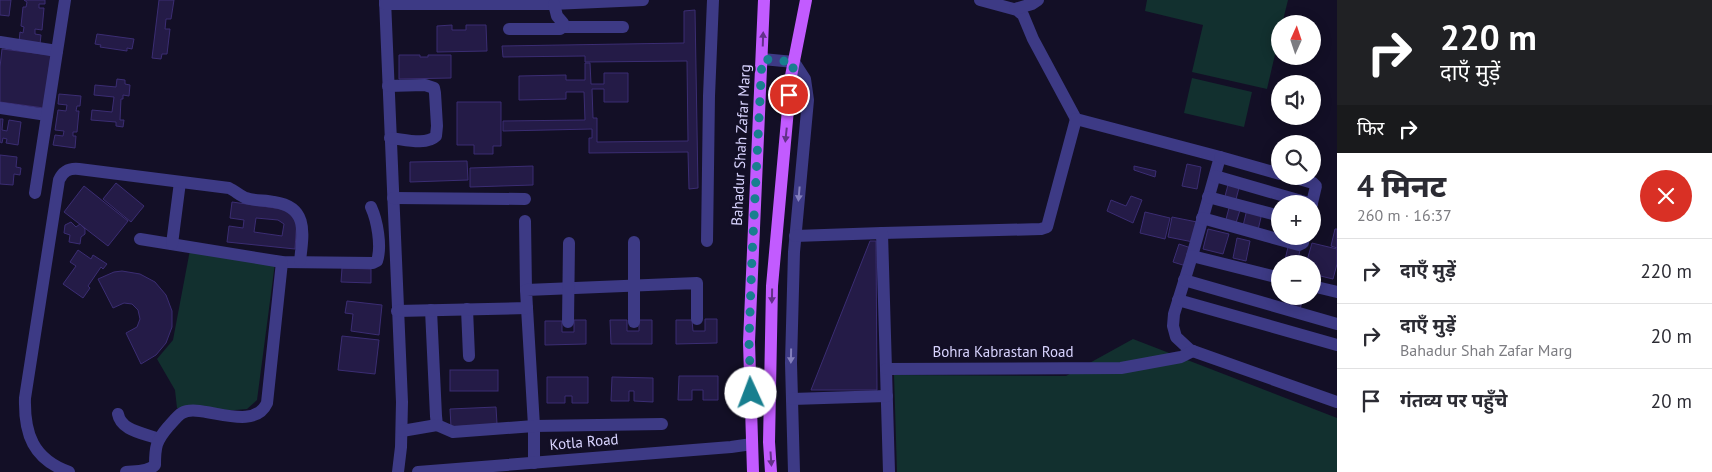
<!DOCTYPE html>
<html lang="hi">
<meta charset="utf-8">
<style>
:root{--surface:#fff;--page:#f7f7f7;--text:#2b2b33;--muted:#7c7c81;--line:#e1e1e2}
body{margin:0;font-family:"PT Sans","Noto Sans Devanagari",sans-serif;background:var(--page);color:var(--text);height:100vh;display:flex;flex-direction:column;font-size:19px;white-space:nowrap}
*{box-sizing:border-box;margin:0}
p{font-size:16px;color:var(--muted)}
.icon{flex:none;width:28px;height:28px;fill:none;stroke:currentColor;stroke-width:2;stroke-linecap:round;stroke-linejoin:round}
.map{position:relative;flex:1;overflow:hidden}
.side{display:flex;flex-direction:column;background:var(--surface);width:375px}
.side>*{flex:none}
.top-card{background:#202124;color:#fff;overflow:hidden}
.needle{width:32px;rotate:3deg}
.controls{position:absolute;left:1271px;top:15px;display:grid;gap:10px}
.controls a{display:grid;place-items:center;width:50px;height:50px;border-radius:50%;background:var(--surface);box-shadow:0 2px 12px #0003;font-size:25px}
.pin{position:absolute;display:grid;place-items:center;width:42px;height:42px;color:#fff;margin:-21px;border:2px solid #fff;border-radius:50%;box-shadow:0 1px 5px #0007}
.me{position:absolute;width:55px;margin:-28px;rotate:358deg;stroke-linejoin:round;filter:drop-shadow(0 0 4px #0008)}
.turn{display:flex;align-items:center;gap:18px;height:105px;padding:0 20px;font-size:22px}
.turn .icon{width:65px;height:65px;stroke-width:2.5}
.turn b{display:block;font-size:35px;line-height:42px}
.then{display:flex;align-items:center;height:48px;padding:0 20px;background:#0003;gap:10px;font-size:19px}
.round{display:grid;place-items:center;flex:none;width:52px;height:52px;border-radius:26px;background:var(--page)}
.overview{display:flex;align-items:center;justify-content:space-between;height:85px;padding:0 20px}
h1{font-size:30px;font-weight:800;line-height:38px}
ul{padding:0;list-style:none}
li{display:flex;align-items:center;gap:15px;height:65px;padding:0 20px;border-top:1px solid var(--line)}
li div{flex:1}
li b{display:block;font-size:19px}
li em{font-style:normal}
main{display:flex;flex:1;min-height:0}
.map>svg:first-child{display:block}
</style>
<main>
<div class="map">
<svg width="1337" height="472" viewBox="0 0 1337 472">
<rect width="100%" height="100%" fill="#130f26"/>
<!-- green -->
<g fill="#12302f">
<polygon points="1147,0 1288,0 1282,24 1280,24 1280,33 1267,89 1192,72 1203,25 1145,11"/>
<polygon points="1192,78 1252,92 1244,127 1184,113"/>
<polygon points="190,250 275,263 257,400 247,409 223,411 177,408 175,390 157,359 173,340"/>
<polygon points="1133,339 1337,418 1337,472 897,472 894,375 1066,376"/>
</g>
<!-- building -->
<g fill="#241b47" stroke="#3b2d73" fill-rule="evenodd">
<polygon points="0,0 11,0 9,16 0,15"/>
<polygon points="24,0 45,0 45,4 39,4 39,8 44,8 42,30 35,29 35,34 41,35 40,44 19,42 20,32 23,33 24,27 21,26 23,7 26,7 27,2"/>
<polygon points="159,0 174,0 171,19 166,19 165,29 170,29 167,54 162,54 161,59 152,58"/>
<polygon points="695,10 698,188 689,189 688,152 589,153 589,138 592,138 592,129 503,131 503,121 585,120 584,92 566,92 566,99 519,100 519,76 566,75 566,80 585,80 585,63 590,63 591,84 604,84 604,73 628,73 628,102 604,102 604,89 592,89 593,118 597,118 597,142 688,141 687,61 585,62 585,56 503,57 502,46 684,43 684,11"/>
<polygon points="452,25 452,30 466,30 466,25 486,25 487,51 437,52 437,26"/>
<polygon points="97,34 134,39 132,49 127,48 127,51 100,47 101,45 95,44"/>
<polygon points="2,49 51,55 44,108 0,102 0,67"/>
<polygon points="399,55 420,55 420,57 428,57 428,55 451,55 451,78 399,79"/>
<polygon points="117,79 125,80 125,84 130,85 129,96 123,95 123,99 121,99 120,120 124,120 123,127 116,126 116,122 91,120 92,110 112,112 114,97 94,95 95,85 116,87"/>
<polygon points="59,94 81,96 80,106 77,106 76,111 79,111 77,132 73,132 73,136 76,136 75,148 53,145 55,135 63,136 64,131 55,130 58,110 66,111 67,105 58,104"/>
<polygon points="457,102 501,102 501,146 493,146 493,154 474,154 474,145 457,145"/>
<polygon points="0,119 3,119 2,130 7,131 9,120 21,122 18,145 6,143 7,139 3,138 2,143 0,142"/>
<polygon points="0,155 17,157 16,167 21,168 20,175 14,174 13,185 0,184"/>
<polygon points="467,161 468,180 410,182 410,162"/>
<polygon points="1187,164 1201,167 1197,189 1182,186"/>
<polygon points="533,166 533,185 470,187 470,168"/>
<polygon points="1134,166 1156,171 1155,177 1134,170"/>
<polygon points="1229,181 1240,184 1235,203 1224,200"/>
<polygon points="116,183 144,206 131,222 103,199"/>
<polygon points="84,186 128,221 108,246 64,212"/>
<polygon points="1131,196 1142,200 1133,223 1107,211 1111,200 1126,206"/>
<path d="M232,202L290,210L297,220L295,249L227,242L229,226L243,228L244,220L230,218ZM256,218L278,220L284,224L282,236L254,232Z"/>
<polygon points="1230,204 1241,207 1235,226 1225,223"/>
<polygon points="1247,209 1262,213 1258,230 1243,226"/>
<polygon points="1145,212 1170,218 1165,239 1140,233"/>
<polygon points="1172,217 1197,222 1193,242 1168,237"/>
<polygon points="71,222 76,227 80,224 85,229 85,234 81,237 80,244 69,242 70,235 64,233 65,225"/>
<polygon points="1208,229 1229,234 1223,254 1203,249"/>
<polygon points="1335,229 1337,229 1337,248 1331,246"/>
<polygon points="1237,238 1250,241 1246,261 1233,258"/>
<polygon points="870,241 876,241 877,390 811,390"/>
<polygon points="1312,243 1337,249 1337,264 1333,279 1312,274 1312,264 1306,264"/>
<polygon points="1179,244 1191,248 1186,266 1173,262"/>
<polygon points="1288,247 1300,250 1297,264 1284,264"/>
<polygon points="78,250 91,259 93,255 107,264 103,269 101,267 88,286 90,288 83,298 63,284 76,266 70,262"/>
<polygon points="342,268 371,269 371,283 341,282"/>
<polygon points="122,271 140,274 155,282 166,295 172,311 172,327 166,343 156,355 141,364 126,333 137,327 140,319 138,310 132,304 124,303 113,308 98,279 114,272"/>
<polygon points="1286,296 1303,296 1300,310 1284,307"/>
<polygon points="347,301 382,305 379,335 351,331 353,314 345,313"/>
<polygon points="705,319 717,319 717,343 676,344 676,320 692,320 693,331 705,331"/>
<polygon points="574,320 586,320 586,344 545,345 545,321 562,321 562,332 574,332"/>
<polygon points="610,320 627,320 627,331 639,331 639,320 652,320 652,344 611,344"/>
<polygon points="342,336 379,340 375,374 338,370"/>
<rect x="450" y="370" width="48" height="21"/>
<polygon points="679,376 718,376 718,400 703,400 703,390 692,390 692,400 678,400"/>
<polygon points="547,377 588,377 588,403 572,403 572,396 565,396 565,403 547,403"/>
<polygon points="612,377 653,378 653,402 634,401 634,391 629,391 629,401 611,401"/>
<polygon points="496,407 497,424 451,427 450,409"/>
</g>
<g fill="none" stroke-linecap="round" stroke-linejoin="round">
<!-- minor -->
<g stroke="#3d3a85" stroke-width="12">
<polyline points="385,0 402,402 401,447 398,472"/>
<polyline points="980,0 1017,10 1023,15 1033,39 1076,119 1220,157 1192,256 1174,314 1173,326 1176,337 1190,350 1337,402"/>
<polyline points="385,4 552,4 643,0"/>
<polyline points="1015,9 1032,4 1038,0"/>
<polyline points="563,27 623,27"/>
<polyline points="509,29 560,29 563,27 563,23 557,16 554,4"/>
<polyline points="0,42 57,51"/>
<polyline points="762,59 794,62 805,79 808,100 794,252 791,363 794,472"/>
<path d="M388,86L425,85L434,88L435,93L437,126L436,136C426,146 403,139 390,138"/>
<polyline points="0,108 47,115"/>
<polyline points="1220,157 1280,174"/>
<polyline points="1215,176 1312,204"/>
<polyline points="1289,176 1313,183 1316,186 1312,203"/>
<polyline points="35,193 65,0"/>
<polyline points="1208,197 1280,216"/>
<polyline points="393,198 525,199"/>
<polyline points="1202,218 1299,245 1303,243 1304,236"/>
<polyline points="525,221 526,290"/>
<polyline points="882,233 1041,229 1047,227 1076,119"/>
<polyline points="795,236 882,233 889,472"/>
<path d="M140,239L282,262L373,263L377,261C382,246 377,220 371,207"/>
<polyline points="707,241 709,96 713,0"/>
<polyline points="172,244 180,182"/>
<polyline points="1192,256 1280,278"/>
<polyline points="1184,280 1337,324"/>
<polyline points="1312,286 1337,292"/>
<polyline points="1178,300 1337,345"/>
<polyline points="527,308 534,426 534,463"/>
<polyline points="467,309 469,356"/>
<polyline points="431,310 436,416 437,425 453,432 534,426 662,424"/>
<polyline points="397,311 527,308 526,290 697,283 697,319"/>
<polyline points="568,322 569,243"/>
<polyline points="634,322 634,242"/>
<polyline points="886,369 1121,368 1181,357 1193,351"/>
<polyline points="792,399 887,396"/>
<path d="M118,414C121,431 144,433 159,439"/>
<polyline points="402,431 437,425"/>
<path d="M69,472C33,459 24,434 25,398L59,180C63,171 69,168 79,169L229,188C235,191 241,196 246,198C255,201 265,200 274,202C309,207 303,234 300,261"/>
<path d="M126,472C136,471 148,472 155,465C155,447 156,441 168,427C172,423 177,416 182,413C200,402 253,434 267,403L282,262"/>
<polyline points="418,472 731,447 752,444"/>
</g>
<!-- major -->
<g stroke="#c25bff" stroke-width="12">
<polyline points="753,472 749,342 764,0"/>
<polyline points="771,472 769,442 772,286 791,76 806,0"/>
</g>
</g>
<!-- one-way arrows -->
<defs><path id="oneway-solid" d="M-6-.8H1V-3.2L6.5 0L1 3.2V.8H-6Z" transform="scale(1.25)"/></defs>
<g fill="#623188">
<use href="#oneway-solid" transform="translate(763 39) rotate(-88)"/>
<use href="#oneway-solid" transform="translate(786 135) rotate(96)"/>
<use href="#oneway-solid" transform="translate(772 296) rotate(91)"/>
<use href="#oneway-solid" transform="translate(771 459) rotate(86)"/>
</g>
<g fill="#837fbc">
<use href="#oneway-solid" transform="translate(799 194) rotate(95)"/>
<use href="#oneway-solid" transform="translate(791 356) rotate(91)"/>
</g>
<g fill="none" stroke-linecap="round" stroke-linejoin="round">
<!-- route -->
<polyline stroke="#187f8f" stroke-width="9" stroke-dasharray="0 16.2" points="751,393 749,342 752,257 762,59 794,62 789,95"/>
</g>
<g text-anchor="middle" stroke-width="5" stroke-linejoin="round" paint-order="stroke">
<!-- street labels -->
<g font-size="15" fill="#d9d4ff" stroke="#130f26">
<text transform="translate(741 145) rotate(-87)" y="5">Bahadur Shah Zafar Marg</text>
<text x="1003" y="357">Bohra Kabrastan Road</text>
<text transform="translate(584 442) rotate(-5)" y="5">Kotla Road</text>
</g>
</g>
</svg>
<div class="controls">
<a><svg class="needle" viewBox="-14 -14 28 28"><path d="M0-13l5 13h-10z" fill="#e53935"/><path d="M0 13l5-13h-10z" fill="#7c7c81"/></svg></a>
<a><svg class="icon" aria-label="sound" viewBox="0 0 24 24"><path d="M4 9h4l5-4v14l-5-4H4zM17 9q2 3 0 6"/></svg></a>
<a><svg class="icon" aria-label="search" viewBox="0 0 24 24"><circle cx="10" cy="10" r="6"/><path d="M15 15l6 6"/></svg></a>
<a>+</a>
<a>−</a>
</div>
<div class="pin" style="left:789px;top:95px;background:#d93025"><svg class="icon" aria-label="arrive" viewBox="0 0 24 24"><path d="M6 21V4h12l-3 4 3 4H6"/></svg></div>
<svg class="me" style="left:751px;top:393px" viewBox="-20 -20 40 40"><circle r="19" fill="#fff"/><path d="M0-13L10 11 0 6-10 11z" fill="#187f8f"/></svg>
</div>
<section class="side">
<div class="top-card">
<div class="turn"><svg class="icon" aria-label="right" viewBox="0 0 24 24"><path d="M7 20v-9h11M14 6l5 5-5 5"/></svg><div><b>220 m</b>दाएँ मुड़ें</div></div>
<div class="then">फिर<svg class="icon" aria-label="right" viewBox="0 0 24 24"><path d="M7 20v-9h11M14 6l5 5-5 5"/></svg></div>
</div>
<div class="overview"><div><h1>4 मिनट</h1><p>260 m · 16:37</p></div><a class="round" style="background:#d93025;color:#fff"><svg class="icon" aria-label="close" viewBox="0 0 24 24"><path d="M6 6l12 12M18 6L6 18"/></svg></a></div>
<ul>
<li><svg class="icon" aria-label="right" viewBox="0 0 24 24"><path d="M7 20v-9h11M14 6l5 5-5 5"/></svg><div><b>दाएँ मुड़ें</b></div><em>220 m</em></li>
<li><svg class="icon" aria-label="right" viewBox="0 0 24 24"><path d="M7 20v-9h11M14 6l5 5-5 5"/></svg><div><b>दाएँ मुड़ें</b><p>Bahadur Shah Zafar Marg</p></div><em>20 m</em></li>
<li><svg class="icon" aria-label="arrive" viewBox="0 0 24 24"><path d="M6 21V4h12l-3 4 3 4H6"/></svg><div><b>गंतव्य पर पहुँचे</b></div><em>20 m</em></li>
</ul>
</section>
</main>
